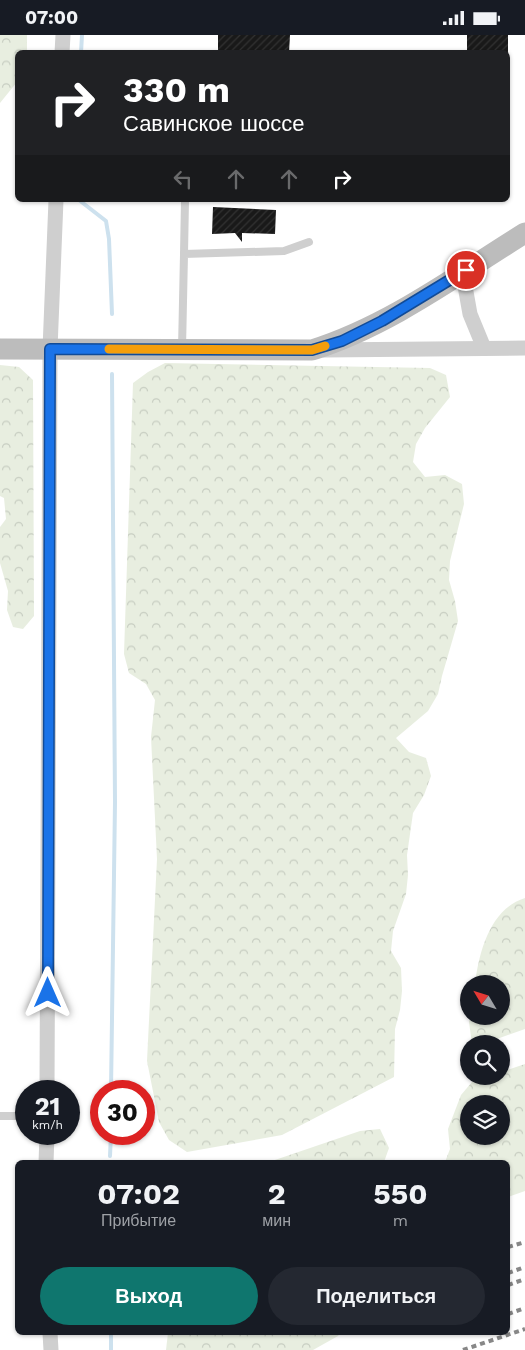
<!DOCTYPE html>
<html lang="ru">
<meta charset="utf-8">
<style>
:root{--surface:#171b24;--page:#242831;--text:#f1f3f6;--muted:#9ea1a6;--accent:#0f766e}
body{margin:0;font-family:"Work Sans",sans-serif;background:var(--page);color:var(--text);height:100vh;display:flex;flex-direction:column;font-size:19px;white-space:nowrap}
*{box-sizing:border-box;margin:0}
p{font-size:16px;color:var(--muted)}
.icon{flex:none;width:28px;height:28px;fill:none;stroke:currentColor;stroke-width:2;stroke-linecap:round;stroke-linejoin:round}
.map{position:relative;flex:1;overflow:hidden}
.side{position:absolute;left:15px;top:1125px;width:495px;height:175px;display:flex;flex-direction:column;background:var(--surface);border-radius:8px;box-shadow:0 1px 4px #0004}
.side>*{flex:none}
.banner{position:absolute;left:15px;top:15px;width:495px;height:152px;border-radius:8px;box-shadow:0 1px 4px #0004;background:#202124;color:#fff;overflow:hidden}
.needle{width:32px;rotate:308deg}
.fabs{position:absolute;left:460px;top:940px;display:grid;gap:10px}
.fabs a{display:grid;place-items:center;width:50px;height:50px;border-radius:50%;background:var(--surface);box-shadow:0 1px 4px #0004;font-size:25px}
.speed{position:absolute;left:15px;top:1045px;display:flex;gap:10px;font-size:25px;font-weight:700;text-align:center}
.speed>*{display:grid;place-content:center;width:65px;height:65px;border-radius:50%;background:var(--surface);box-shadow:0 1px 4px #0004;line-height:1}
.speed small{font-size:12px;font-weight:400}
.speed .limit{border:8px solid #d22;background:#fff;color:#111}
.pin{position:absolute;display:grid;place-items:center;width:42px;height:42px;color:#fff;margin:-21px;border:2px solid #fff;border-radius:50%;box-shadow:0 1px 5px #0007}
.me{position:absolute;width:55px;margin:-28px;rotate:0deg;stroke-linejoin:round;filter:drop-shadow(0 0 4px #0008)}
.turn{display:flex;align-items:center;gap:18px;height:105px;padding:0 25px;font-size:22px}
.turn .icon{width:65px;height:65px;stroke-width:2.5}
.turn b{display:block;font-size:35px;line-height:42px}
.lanes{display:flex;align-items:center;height:48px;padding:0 25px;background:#0003;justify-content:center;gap:25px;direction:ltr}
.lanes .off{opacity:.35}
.eta{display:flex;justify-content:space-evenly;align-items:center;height:85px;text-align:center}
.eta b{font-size:30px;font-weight:700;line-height:35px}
.action{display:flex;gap:10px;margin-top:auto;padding:10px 25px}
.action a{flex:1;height:58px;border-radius:30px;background:var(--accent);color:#fff;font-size:20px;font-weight:700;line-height:58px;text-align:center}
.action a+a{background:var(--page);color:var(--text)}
.status{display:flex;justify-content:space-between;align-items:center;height:35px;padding:0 25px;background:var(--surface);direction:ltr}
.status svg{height:14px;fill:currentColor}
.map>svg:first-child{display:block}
</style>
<div class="status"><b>07:00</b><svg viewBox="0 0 49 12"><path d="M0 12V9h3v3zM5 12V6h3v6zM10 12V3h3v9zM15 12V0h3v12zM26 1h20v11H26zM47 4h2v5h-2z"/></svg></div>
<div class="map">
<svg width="525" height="1315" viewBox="0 0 525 1315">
<defs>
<pattern id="forest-crowns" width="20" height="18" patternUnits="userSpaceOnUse" patternTransform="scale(1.25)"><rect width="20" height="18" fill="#e8eee0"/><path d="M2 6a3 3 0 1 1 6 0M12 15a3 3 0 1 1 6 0" fill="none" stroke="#c7cdc1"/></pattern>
<pattern id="building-hatch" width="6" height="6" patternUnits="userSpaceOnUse" patternTransform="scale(1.25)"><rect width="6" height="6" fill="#191919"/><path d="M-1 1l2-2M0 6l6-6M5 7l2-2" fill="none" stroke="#323232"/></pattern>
</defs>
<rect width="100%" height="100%" fill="#fff"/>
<!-- forest -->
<g fill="url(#forest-crowns)" fill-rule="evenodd">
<polygon points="0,0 27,0 27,17 18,18 17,47 0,68"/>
<polygon points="165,328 430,333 446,340 450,362 425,393 416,409 413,427 425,442 445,440 462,449 464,469 450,526 449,545 455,566 458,586 442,641 438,659 428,676 396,703 409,717 426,723 431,741 424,760 413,778 407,820 408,840 406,859 393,896 391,916 401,933 402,956 400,975 395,994 394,1042 282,1100 187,1117 169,1105 159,1087 147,1026 157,824 151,702 155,665 146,649 129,638 124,619 133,348 148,337"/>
<polygon points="0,330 19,332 33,345 34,581 23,594 13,592 7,575 8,556 0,528 0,492 6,484 4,463 0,461"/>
<path d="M525,863V994L483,1009H472L469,987L470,981H501V949H475C479,917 490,874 525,863Z"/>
<path d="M525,1029V1156L508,1162V1128L445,1127L450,1114L448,1094L461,1060L472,1047L489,1041H501V1037ZM469,1069H501V1101H469Z"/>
<polygon points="380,1094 389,1113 384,1127 269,1127 360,1096"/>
<polygon points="168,1298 340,1298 338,1301 313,1315 166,1315"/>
</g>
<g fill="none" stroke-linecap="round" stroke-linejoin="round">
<!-- stream -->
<g stroke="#cde1ee" stroke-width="4">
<polyline points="81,18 82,0"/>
<polyline points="79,165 106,186 109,204 112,279"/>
<polyline points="111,1056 115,767 112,339"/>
<polyline points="110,1121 111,1099"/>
<polyline points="111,1298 111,1315"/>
</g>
</g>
<!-- building -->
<g fill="url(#building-hatch)">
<polygon points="218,0 290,0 289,18 218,18"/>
<rect x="467" y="0" width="41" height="18"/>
<polygon points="213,172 276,175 275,199 242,198 242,207 235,198 212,199"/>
</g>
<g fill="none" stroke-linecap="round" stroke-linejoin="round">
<!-- lane -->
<g stroke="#cfcfcf" stroke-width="8">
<polyline points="184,219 185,165"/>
<polyline points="182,314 184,219 284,216 309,207"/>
<polyline points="0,1081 26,1081"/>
</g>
<!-- street -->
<g stroke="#cfcfcf" stroke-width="15">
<polyline points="62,18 63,0"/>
<polyline points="465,235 465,251 470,279 484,313"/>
<polyline points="324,315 525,313"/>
<polyline points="47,1056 50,314 56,165"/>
<polyline points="46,1128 47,1099"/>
<polyline points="50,1298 51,1315"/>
</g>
<!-- secondary -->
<path stroke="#bcbcbc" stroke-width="21" d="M0,314L312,315C389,291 457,240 525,198"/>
<!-- rail -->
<g stroke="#878787" stroke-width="4" stroke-dasharray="5 4" stroke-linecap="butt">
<polyline points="508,1212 525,1207"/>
<polyline points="508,1238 525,1232"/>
<polyline points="508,1250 525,1244"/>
<polyline points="508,1279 525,1273"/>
<polyline points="463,1315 525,1294"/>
</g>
</g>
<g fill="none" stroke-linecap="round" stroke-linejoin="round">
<defs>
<polyline id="route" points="48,958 50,314 312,315 342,306 382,286 466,235"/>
</defs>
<!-- route casing -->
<use href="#route" stroke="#114b97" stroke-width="12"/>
<!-- route -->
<use href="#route" stroke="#1a73e8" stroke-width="9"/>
<!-- slow -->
<polyline stroke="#f59e0b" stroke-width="9" points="109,314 312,315 325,311"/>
</g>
</svg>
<div class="fabs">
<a><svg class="needle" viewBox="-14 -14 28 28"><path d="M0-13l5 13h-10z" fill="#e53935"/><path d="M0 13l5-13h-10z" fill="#9ea1a6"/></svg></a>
<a><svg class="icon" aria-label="search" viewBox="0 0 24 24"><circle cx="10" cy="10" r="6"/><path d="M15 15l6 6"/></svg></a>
<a><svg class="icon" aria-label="layers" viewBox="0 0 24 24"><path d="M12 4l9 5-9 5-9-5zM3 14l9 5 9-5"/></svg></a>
</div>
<div class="speed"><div>21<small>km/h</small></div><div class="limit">30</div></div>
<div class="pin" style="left:466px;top:235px;background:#d93025"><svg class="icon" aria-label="arrive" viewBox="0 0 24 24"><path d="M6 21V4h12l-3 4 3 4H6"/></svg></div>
<svg class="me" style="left:48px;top:958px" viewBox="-20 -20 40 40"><path d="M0-17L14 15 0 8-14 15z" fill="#1a73e8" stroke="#fff" stroke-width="4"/></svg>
<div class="banner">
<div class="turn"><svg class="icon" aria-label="right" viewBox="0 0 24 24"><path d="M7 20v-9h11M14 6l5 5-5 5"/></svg><div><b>330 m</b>Савинское шоссе</div></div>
<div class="lanes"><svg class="icon off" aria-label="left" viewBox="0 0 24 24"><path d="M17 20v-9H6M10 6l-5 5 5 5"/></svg><svg class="icon off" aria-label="ahead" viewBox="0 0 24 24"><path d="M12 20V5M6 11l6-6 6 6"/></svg><svg class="icon off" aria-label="ahead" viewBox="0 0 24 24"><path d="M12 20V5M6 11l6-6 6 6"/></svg><svg class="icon" aria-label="right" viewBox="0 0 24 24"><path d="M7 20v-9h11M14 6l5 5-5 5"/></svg></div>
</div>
<section class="side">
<div class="eta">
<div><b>07:02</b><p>Прибытие</p></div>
<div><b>2</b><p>мин</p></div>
<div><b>550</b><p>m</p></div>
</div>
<div class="action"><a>Выход</a><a>Поделиться</a></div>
</section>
</div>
